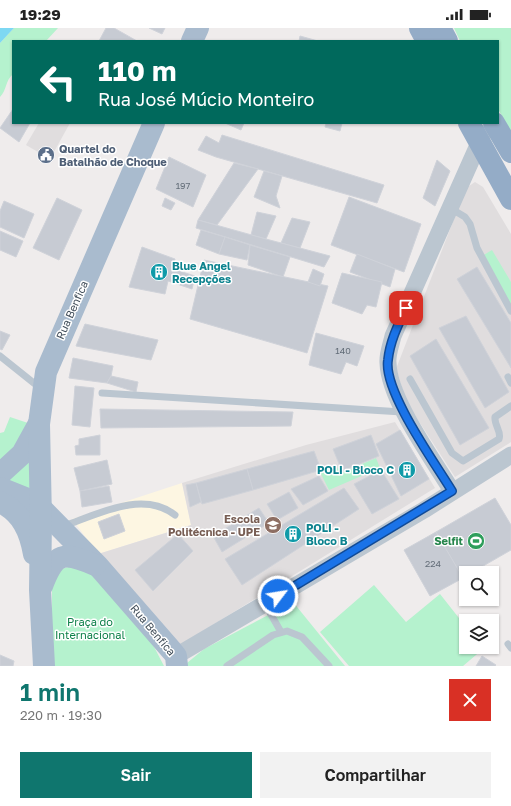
<!DOCTYPE html>
<html lang="pt">
<meta charset="utf-8">
<style>
:root{--surface:#fff;--page:#f2f2f2;--text:#222;--muted:#767676;--accent:#0f766e}
body{margin:0;font-family:"Golos Text",sans-serif;background:var(--page);color:var(--text);height:100vh;display:flex;flex-direction:column;font-size:15px;white-space:nowrap}
*{box-sizing:border-box;margin:0}
p{font-size:13px;color:var(--muted)}
.icon{flex:none;width:22px;height:22px;fill:none;stroke:currentColor;stroke-width:2;stroke-linecap:round;stroke-linejoin:round}
.map{position:relative;height:638px;overflow:hidden}
.panel{display:flex;flex-direction:column;background:var(--surface);flex:1}
.panel>*{flex:none}
.top-card{position:absolute;left:12px;top:12px;width:487px;height:84px;border-radius:0px;box-shadow:0 1px 3px #0004;background:#00695c;color:#fff;overflow:hidden}
.buttons{position:absolute;left:459px;top:538px;display:grid;gap:8px}
.buttons a{display:grid;place-items:center;width:40px;height:40px;border-radius:0px;background:var(--surface);box-shadow:0 1px 3px #0004;font-size:20px}
.pin{position:absolute;display:grid;place-items:center;width:34px;height:34px;color:#fff;margin:-17px;border-radius:8px;box-shadow:0 2px 6px #0006}
.me{position:absolute;width:44px;margin:-22px;rotate:59deg;stroke-linejoin:round;filter:drop-shadow(0 0 3px #0008)}
.turn{display:flex;align-items:center;gap:14px;height:84px;padding:0 20px;font-size:18px}
.turn .icon{width:52px;height:52px;stroke-width:2.5}
.turn b{display:block;font-size:28px;line-height:34px}
.round{display:grid;place-items:center;flex:none;width:42px;height:42px;border-radius:0px;background:var(--page)}
.overview{display:flex;align-items:center;justify-content:space-between;height:68px;padding:0 20px}
h1{font-size:24px;font-weight:600;line-height:30px;color:var(--accent)}
.button{display:flex;gap:8px;margin-top:auto;padding:8px 20px}
.button a{flex:1;height:46px;border-radius:0px;background:var(--accent);color:#fff;font-size:16px;font-weight:600;line-height:46px;text-align:center}
.button a+a{background:var(--page);color:var(--text)}
.status{display:flex;justify-content:space-between;align-items:center;height:28px;padding:0 20px;background:var(--surface);direction:ltr}
.status svg{height:11px;fill:currentColor}
.map>svg:first-child{display:block}
</style>
<div class="status"><b>19:29</b><svg viewBox="0 0 49 12"><path d="M0 12V9h3v3zM5 12V6h3v6zM10 12V3h3v9zM15 12V0h3v12zM26 1h20v11H26zM47 4h2v5h-2z"/></svg></div>
<div class="map">
<svg width="511" height="638" viewBox="0 0 511 638">
<rect width="100%" height="100%" fill="#efecec"/>
<!-- commercial -->
<polygon fill="#fdf6e2" points="182,455 191,497 98,526 72,491"/>
<!-- education -->
<g fill="#e0ddde">
<polygon points="39,95 70,95 50,131 26,117"/>
<polygon points="475,154 483,159 511,206 511,414 455,449 407,375 396,341 466,160"/>
<polygon points="395,394 435,460 180,617 98,526 191,497 182,455 306,417"/>
</g>
<!-- green -->
<g fill="#b5f2ce">
<path d="M14,0H58L46,13H13V46C5,53 7,62 0,69V15Z"/>
<polygon points="454,0 511,0 511,104 498,81 498,13 460,13"/>
<polygon points="492,222 511,254 511,279 482,228"/>
<polygon points="10,389 34,397 0,444 0,405 4,404"/>
<polygon points="30,423 39,471 5,452"/>
<polygon points="376,430 380,440 329,462 320,444 337,439 341,445"/>
<polygon points="81,535 151,613 164,638 52,638 52,544"/>
<polygon points="374,557 406,594 440,566 466,599 466,619 481,619 483,621 463,638 349,638 320,604"/>
<polygon points="293,574 345,638 187,638 187,635 204,621"/>
</g>
<!-- water -->
<polygon fill="#7ed8f3" points="0,0 14,0 0,15"/>
<!-- building -->
<g fill="#c7cbd3" stroke="#cfd2d9">
<polygon points="106,0 114,0 137,13 99,13"/>
<polygon points="149,0 165,0 162,6"/>
<polygon points="300,8 318,13 299,13"/>
<polygon points="13,81 13,95 30,95 19,114 0,100"/>
<polygon points="225,95 244,95 241,102"/>
<polygon points="326,95 342,95 340,103 325,99"/>
<polygon points="222,107 384,157 377,175 216,129 198,122 206,108 219,115"/>
<polygon points="169,129 206,147 193,179 156,161"/>
<polygon points="437,132 450,143 435,178 423,170"/>
<polygon points="234,135 258,141 217,197 198,192"/>
<polygon points="264,143 282,148 276,168 280,180 254,169"/>
<polygon points="349,169 421,196 404,244 331,217"/>
<polygon points="57,170 82,182 59,232 33,220"/>
<polygon points="165,170 175,175 171,182 162,178"/>
<polygon points="4,173 34,186 24,210 0,199 0,183"/>
<polygon points="257,184 276,188 266,211 251,207"/>
<polygon points="292,190 310,194 300,220 281,215"/>
<polygon points="198,192 266,211 330,228 324,239 196,200"/>
<polygon points="201,202 225,209 219,226 196,217"/>
<polygon points="0,203 23,213 16,229 0,222"/>
<polygon points="225,209 250,217 247,232 219,226"/>
<polygon points="250,217 290,229 283,249 248,237"/>
<polygon points="142,219 175,231 173,241 195,248 192,261 168,253 165,266 129,259"/>
<polygon points="357,226 395,241 390,259 350,244"/>
<polygon points="204,232 328,258 307,325 190,291"/>
<polygon points="477,239 511,295 511,340 457,251"/>
<polygon points="313,241 324,246 320,258 308,254"/>
<polygon points="342,245 382,254 376,279 367,277 362,286 332,275"/>
<polygon points="466,288 509,364 485,380 439,300"/>
<polygon points="85,296 158,312 151,332 76,318"/>
<polygon points="0,303 10,307 2,322 0,321"/>
<polygon points="316,305 364,318 357,338 346,334 341,346 309,337"/>
<polygon points="436,311 489,400 460,417 410,328"/>
<polygon points="73,330 113,338 111,348 107,355 69,350"/>
<polygon points="111,348 138,354 136,364 107,355"/>
<polygon points="75,358 94,360 90,399 72,397"/>
<polygon points="100,381 293,384 291,398 101,400"/>
<polygon points="400,402 429,451 401,468 376,416"/>
<polygon points="100,407 100,427 76,427 75,418 79,417 79,411"/>
<polygon points="371,407 379,428 342,443 333,421"/>
<polygon points="314,423 321,442 253,462 247,441"/>
<polygon points="107,432 112,456 80,463 74,440"/>
<polygon points="247,441 253,462 202,476 196,455"/>
<polygon points="381,442 399,471 372,486 354,456"/>
<polygon points="319,448 328,463 303,477 291,461"/>
<polygon points="196,455 201,474 190,479 186,457"/>
<polygon points="109,458 112,474 82,479 80,463"/>
<polygon points="344,460 359,481 242,557 225,531"/>
<polygon points="289,464 298,480 277,492 267,476"/>
<polygon points="495,470 511,497 511,522 471,545 466,545 466,548 463,550 436,504"/>
<polygon points="259,480 269,495 222,524 213,508"/>
<polygon points="119,486 125,503 104,511 98,494"/>
<polygon points="436,504 463,550 430,568 404,522"/>
<polygon points="178,506 193,523 153,563 135,542"/>
<polygon points="0,627 14,633 13,638 0,638"/>
<polygon points="482,628 496,637 495,638 476,638"/>
</g>
<g fill="none" stroke-linecap="round" stroke-linejoin="round">
<!-- service -->
<g stroke="#bbc6d0" stroke-width="7">
<polyline points="450,180 465,189 470,196 477,220 511,283"/>
<polyline points="0,328 40,360"/>
<polyline points="508,349 511,355"/>
<path d="M410,351L452,425L463,433L499,411C502,404 494,397 495,389L511,378"/>
<polyline points="102,365 402,384"/>
<path d="M64,498C98,486 143,462 175,487"/>
<polyline points="265,576 281,604"/>
<polyline points="508,616 511,620"/>
<polyline points="227,638 273,607 287,603 302,609 329,638"/>
</g>
<!-- tertiary -->
<g stroke="#bbc6d0" stroke-width="17">
<path d="M452,463C433,431 389,372 388,335C387,327 391,317 393,308L483,106"/>
<polyline points="176,628 424,482 511,427"/>
</g>
<!-- primary -->
<g stroke="#a9bbce" stroke-width="22">
<polyline points="192,13 198,0"/>
<polyline points="0,446 22,426 38,397"/>
<polyline points="0,460 25,470 41,480 98,538 172,623 176,628 177,638"/>
<path d="M0,474C22,485 30,503 34,526"/>
<path d="M42,558C55,524 63,523 95,537"/>
<polyline points="44,638 40,562 41,492 39,396 46,344 154,95"/>
</g>
<!-- trunk -->
<g stroke="#94acc7" stroke-width="22">
<polyline points="420,0 427,13"/>
<polyline points="440,0 447,13"/>
<polyline points="469,95 511,171"/>
<polyline points="494,95 511,124"/>
</g>
</g>
<g fill="none" stroke-linecap="round" stroke-linejoin="round">
<defs>
<path id="route" d="M278,568L452,463C435,435 383,363 388,332C390,313 398,297 406,280"/>
</defs>
<!-- route casing -->
<use href="#route" stroke="#114b97" stroke-width="10"/>
<!-- route -->
<use href="#route" stroke="#1a73e8" stroke-width="7"/>
</g>
<!-- icons -->
<defs>
<symbol id="civic-disc" viewBox="-11 -11 22 22"><circle r="9.5" fill="#5c6f8a" stroke="#fff"/><path d="M-.6-6.5H3V-4.5H.6V-3L4-1V1h2V6H-6V1h2V-1L-.6-3ZM-1.2 2.5V6h2.4V2.5Z" fill="#fff"/></symbol>
<symbol id="building-disc" viewBox="-11 -11 22 22"><circle r="9.5" fill="#0f9aa8" stroke="#fff"/><path d="M-4-6H4V6H1V3H-1V6H-4ZM-2.5-4.3h1.7v1.8h-1.7ZM.8-4.3h1.7v1.8H.8ZM-2.5-1h1.7V.8h-1.7ZM.8-1h1.7V.8H.8Z" fill="#fff"/></symbol>
<symbol id="university-disc" viewBox="-11 -11 22 22"><circle r="9.5" fill="#8d6e63" stroke="#fff"/><path d="M0-5L7-2L0 1L-7-2ZM-4 1L0 2.5L4 1V4Q0 6-4 4Z" fill="#fff"/></symbol>
<symbol id="stadium-disc" viewBox="-11 -11 22 22"><circle r="9.5" fill="#2e9e5b" stroke="#fff"/><path d="M0-5a6.5 5 0 1 0 0 10a6.5 5 0 1 0 0-10ZM-3.5-1.8h7v3.6h-7Z" fill="#fff"/></symbol>
</defs>
<g fill-rule="evenodd">
<use href="#civic-disc" x="36" y="117" width="20" height="20"/>
<use href="#building-disc" x="149" y="234" width="20" height="20"/>
<use href="#building-disc" x="397" y="432" width="20" height="20"/>
<use href="#university-disc" x="263" y="487" width="20" height="20"/>
<use href="#building-disc" x="283" y="496" width="20" height="20"/>
<use href="#stadium-disc" x="466" y="503" width="20" height="20"/>
</g>
<g text-anchor="middle" stroke-width="3" stroke-linejoin="round" paint-order="stroke">
<!-- number labels -->
<g font-size="9" fill="#646e79">
<text x="183" y="161">197</text>
<text x="343" y="326">140</text>
<text x="433" y="539">224</text>
</g>
<!-- service labels -->
<g font-size="11" font-weight="bold" fill="#4e5e75" stroke="#fff" text-anchor="start">
<text x="59" y="125">Quartel do<tspan x="59" dy="13">Batalhão de Choque</tspan></text>
</g>
<!-- culture labels -->
<g font-size="11" font-weight="bold" fill="#0d838f" stroke="#fff" text-anchor="start">
<text x="172" y="242">Blue Angel<tspan x="172" dy="13">Recepções</tspan></text>
<text x="394" y="446" text-anchor="end">POLI - Bloco C</text>
<text x="306" y="504">POLI -<tspan x="306" dy="13">Bloco B</tspan></text>
</g>
<!-- street labels -->
<g font-size="11" fill="#434f5b" stroke="#fff">
<text transform="translate(72 282) rotate(-66)" y="4">Rua Benfica</text>
<text transform="translate(153 602) rotate(50)" y="4">Rua Benfica</text>
</g>
<!-- education labels -->
<g font-size="11" font-weight="bold" fill="#785e54" stroke="#fff" text-anchor="end">
<text x="260" y="495">Escola<tspan x="260" dy="13">Politécnica - UPE</tspan></text>
</g>
<!-- leisure labels -->
<g font-size="11" font-weight="bold" fill="#27864d" stroke="#fff" text-anchor="end">
<text x="463" y="517">Selfit</text>
</g>
<!-- park labels -->
<g font-size="11" fill="#0f814a" stroke="#fff">
<text x="90" y="598">Praça do<tspan x="90" dy="13">Internacional</tspan></text>
</g>
</g>
</svg>
<div class="buttons">
<a><svg class="icon" aria-label="search" viewBox="0 0 24 24"><circle cx="10" cy="10" r="6"/><path d="M15 15l6 6"/></svg></a>
<a><svg class="icon" aria-label="layers" viewBox="0 0 24 24"><path d="M12 4l9 5-9 5-9-5zM3 14l9 5 9-5"/></svg></a>
</div>
<div class="pin" style="left:406px;top:280px;background:#d93025"><svg class="icon" aria-label="arrive" viewBox="0 0 24 24"><path d="M6 21V4h12l-3 4 3 4H6"/></svg></div>
<svg class="me" style="left:278px;top:568px" viewBox="-20 -20 40 40"><circle r="17" fill="#1a73e8" stroke="#fff" stroke-width="3"/><path d="M0-11L8 9 0 5-8 9z" fill="#fff"/></svg>
<div class="top-card">
<div class="turn"><svg class="icon" aria-label="left" viewBox="0 0 24 24"><path d="M17 20v-9H6M10 6l-5 5 5 5"/></svg><div><b>110 m</b>Rua José Múcio Monteiro</div></div>
</div>
</div>
<section class="panel">
<div class="overview"><div><h1>1 min</h1><p>220 m · 19:30</p></div><a class="round" style="background:#d93025;color:#fff"><svg class="icon" aria-label="close" viewBox="0 0 24 24"><path d="M6 6l12 12M18 6L6 18"/></svg></a></div>
<div class="button"><a>Sair</a><a>Compartilhar</a></div>
</section>
